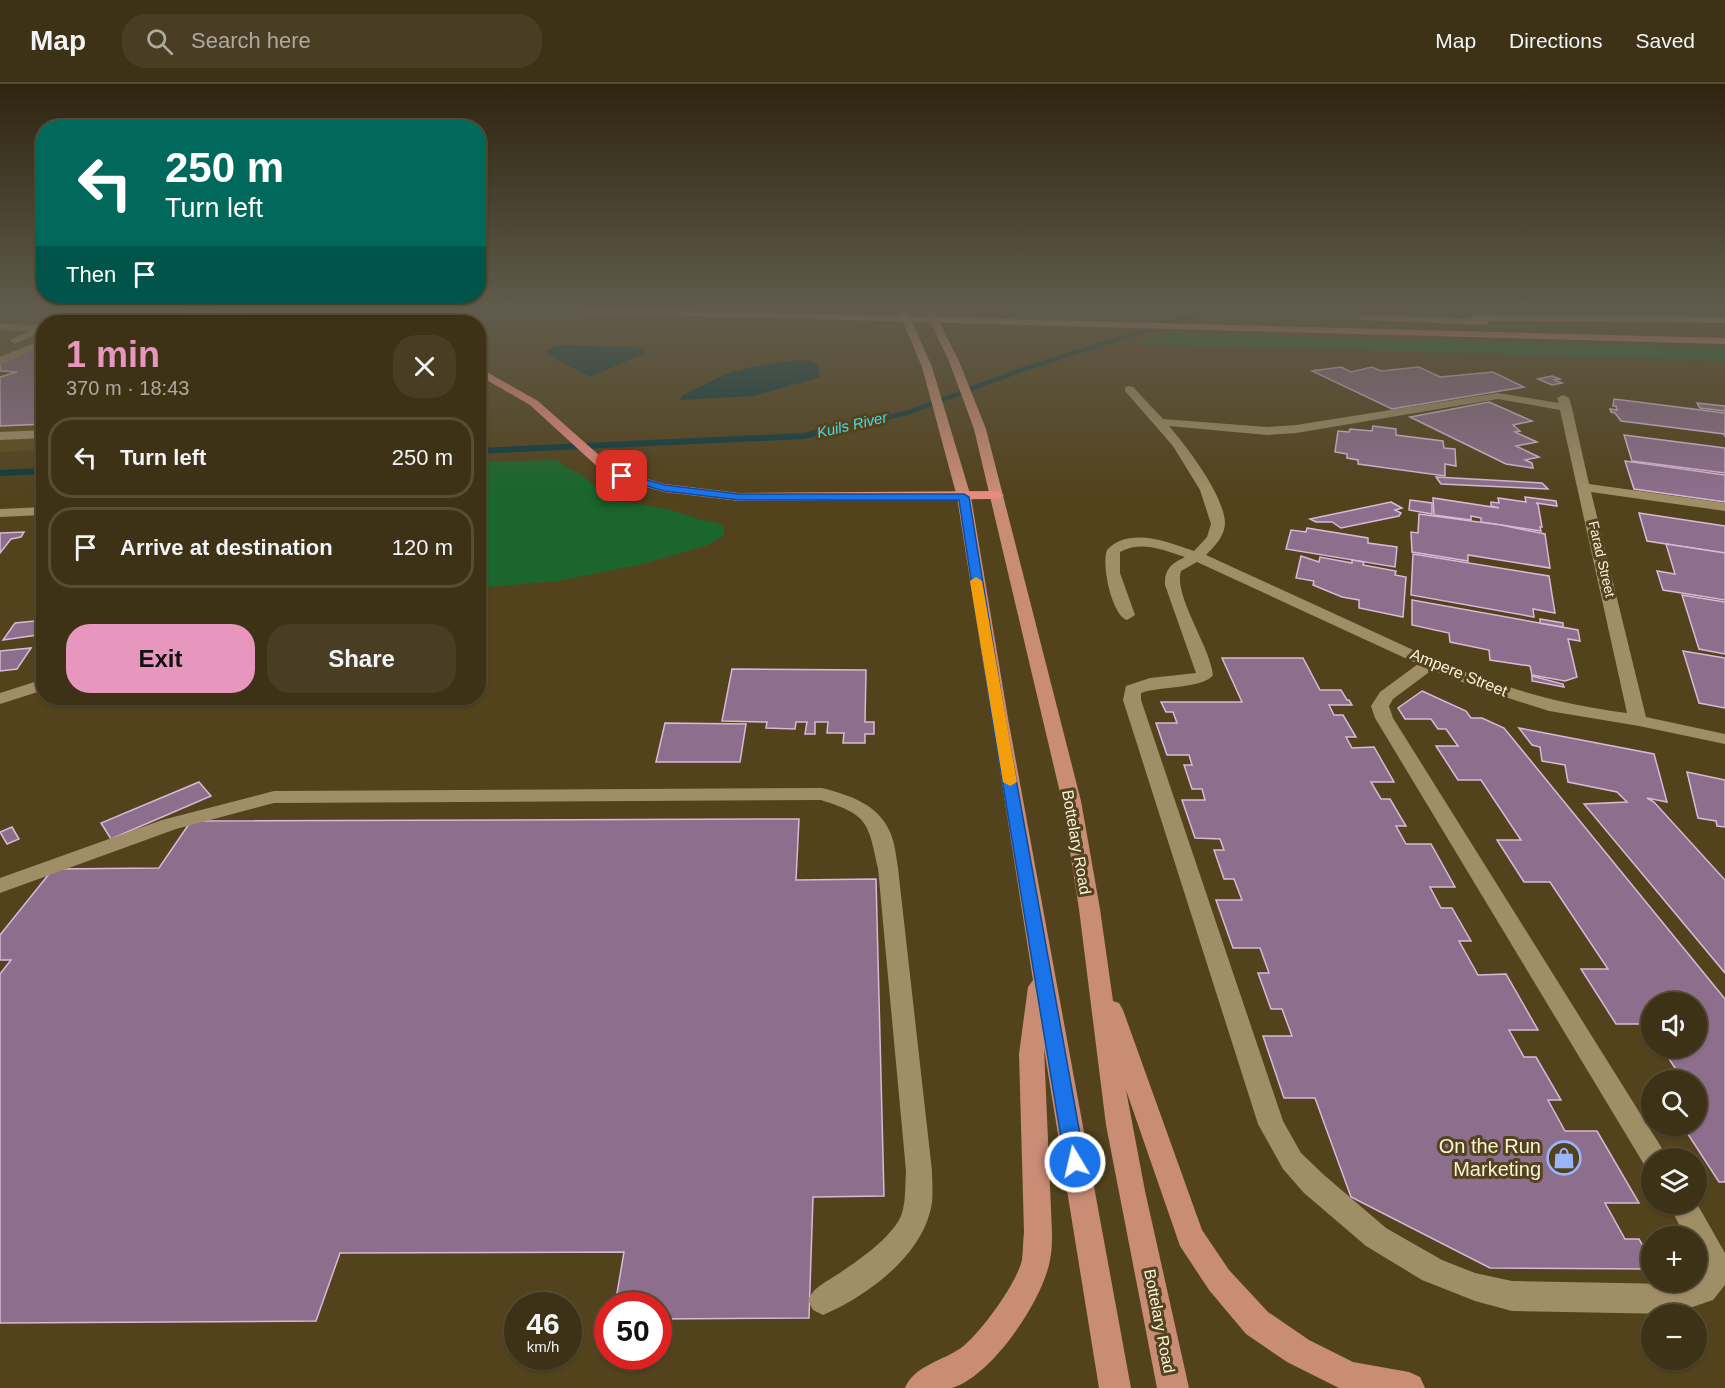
<!DOCTYPE html>
<meta charset="utf-8">
<style>
:root{--surface:#3e3216;--page:#493e23;--text:#f1f3f6;--muted:#adaaa1;--line:#574d35;--accent:#e797bd}
body{margin:0;font-family:Helvetica,sans-serif;background:var(--page);color:var(--text);height:100vh;display:flex;flex-direction:column;font-size:22px;white-space:nowrap}
*{box-sizing:border-box;margin:0}
p{font-size:20px;color:var(--muted)}
.icon{flex:none;width:33px;height:33px;fill:none;stroke:currentColor;stroke-width:2;stroke-linecap:round;stroke-linejoin:round}
.map{position:relative;flex:1;overflow:hidden}
.details{position:absolute;left:36px;top:231px;width:450px;height:390px;display:flex;flex-direction:column;background:var(--surface);border-radius:24px;box-shadow:0 2px 4px #0004,0 0 0 2px var(--line)}
.details>*{flex:none}
.banner{position:absolute;left:36px;top:36px;width:450px;height:183px;border-radius:24px;box-shadow:0 2px 4px #0004,0 0 0 2px var(--line);background:#00695c;color:#fff;overflow:hidden}
.fabs{position:absolute;left:1641px;top:908px;display:grid;gap:12px}
.fabs a{display:grid;place-items:center;width:66px;height:66px;border-radius:50%;background:var(--surface);box-shadow:0 2px 4px #0004,0 0 0 2px var(--line);font-size:30px}
.speed{position:absolute;left:504px;top:1208px;display:flex;gap:12px;font-size:30px;font-weight:700;text-align:center}
.speed>*{display:grid;place-content:center;width:78px;height:78px;border-radius:50%;background:var(--surface);box-shadow:0 2px 4px #0004,0 0 0 2px var(--line);line-height:1}
.speed small{font-size:15px;font-weight:400}
.speed .limit{border:9px solid #d22;background:#fff;color:#111}
.pin{position:absolute;display:grid;place-items:center;width:51px;height:51px;color:#fff;margin:-26px;border-radius:12px;box-shadow:0 3px 9px #0006}
.me{position:absolute;width:66px;margin:-33px;rotate:351deg;stroke-linejoin:round;filter:drop-shadow(0 0 4px #0008)}
.turn{display:flex;align-items:center;gap:21px;height:126px;padding:0 30px;font-size:27px}
.turn .icon{width:78px;height:78px;stroke-width:2.5}
.turn b{display:block;font-size:42px;line-height:51px}
.then{display:flex;align-items:center;height:57px;padding:0 30px;background:#0003;gap:12px;font-size:22px}
.round{display:grid;place-items:center;flex:none;width:63px;height:63px;border-radius:24px;background:var(--page)}
.head{display:flex;align-items:center;justify-content:space-between;height:102px;padding:0 30px}
h1{font-size:36px;font-weight:800;line-height:45px;color:var(--accent)}
.action{display:flex;gap:12px;margin-top:auto;padding:12px 30px}
.action a{flex:1;height:69px;border-radius:24px;background:var(--accent);color:#111;font-size:24px;font-weight:800;line-height:69px;text-align:center}
.action a+a{background:var(--page);color:var(--text)}
ul{padding:0;list-style:none}
li{display:flex;align-items:center;gap:18px;height:81px;margin:0 12px 9px;padding:0 18px;border:3px solid var(--line);border-radius:24px}
li div{flex:1}
li b{display:block;font-size:22px}
li em{font-style:normal}
header{display:flex;align-items:center;gap:36px;box-sizing:border-box;height:84px;padding:0 30px;background:var(--surface);border-bottom:2px solid var(--line)}
header strong{font-size:28px}
nav{display:flex;gap:33px;margin-inline-start:auto;font-size:21px}
.search{width:420px;height:54px;background:var(--page);display:flex;align-items:center;gap:15px;box-sizing:border-box;padding:0 21px;border-radius:24px;color:var(--muted);font-size:22px}
.map>svg:first-child{display:block}
</style>
<header>
<strong>Map</strong>
<div class="search"><svg class="icon" aria-label="search" viewBox="0 0 24 24"><circle cx="10" cy="10" r="6"/><path d="M15 15l6 6"/></svg>Search here</div>
<nav><a>Map</a><a>Directions</a><a>Saved</a></nav>
</header>
<div class="map">
<svg width="1725" height="1304" viewBox="0 0 1725 1304">
<rect width="100%" height="100%" fill="#53431d"/>
<!-- built -->
<polygon fill="#5e4c1d" points="0,236 57,238 44,238 43,366 0,368"/>
<!-- green -->
<g fill="#1b662d">
<polygon points="1253,226 1725,226 1725,233 1425,231"/>
<polygon points="1174,248 1725,264 1725,277 1141,260 1145,256"/>
<polygon points="556,376 587,395 603,410 618,417 667,425 701,436 712,437 720,440 724,445 724,451 708,461 642,480 558,497 479,504 479,378"/>
</g>
<!-- water -->
<g fill="#0c3b41">
<polygon points="558,261 638,263 646,269 590,293 543,268"/>
<polygon points="797,276 811,277 818,282 820,293 754,312 680,316 683,311 726,290 761,281"/>
</g>
<g fill="none" stroke-linecap="round" stroke-linejoin="round">
<!-- stream-far1 -->
<polyline stroke="#0c3b41" stroke-width="4.5" points="808,351 907,329 1024,285 1209,226"/>
<!-- stream -->
<g stroke="#0c3b41" stroke-width="6">
<polyline points="478,367 804,352 815,349"/>
<polyline points="0,389 44,387"/>
</g>
</g>
<!-- building -->
<g fill="#8d6e8c" stroke="#dab8d8" stroke-width="1.5">
<polygon points="31,264 44,265 44,340 0,342 0,293 17,288 0,287 0,279"/>
<polygon points="1341,283 1351,288 1372,283 1381,287 1419,283 1440,293 1493,288 1524,303 1392,325 1312,287"/>
<polygon points="1552,292 1560,295 1555,296 1562,299 1552,301 1538,295"/>
<polygon points="1614,315 1725,329 1725,353 1724,350 1621,337 1615,329 1611,328 1610,325 1617,326 1616,322 1613,322"/>
<polygon points="1489,318 1532,337 1513,341 1520,347 1515,348 1537,358 1516,362 1539,373 1525,376 1532,379 1533,384 1506,380 1410,333"/>
<polygon points="1697,319 1725,322 1725,327 1700,324"/>
<polygon points="1373,342 1396,345 1396,351 1443,357 1444,364 1455,365 1456,382 1445,380 1445,392 1358,380 1358,376 1347,374 1347,370 1335,368 1338,347 1349,348 1350,345 1372,347"/>
<polygon points="1624,351 1725,364 1725,389 1632,377"/>
<polygon points="1625,377 1725,391 1725,418 1634,405"/>
<polygon points="1436,393 1542,399 1548,405 1441,400"/>
<polygon points="1525,413 1556,417 1557,422 1536,419 1538,420 1542,443 1540,443 1541,447 1481,438 1481,434 1471,432 1471,436 1434,431 1433,414 1499,424 1491,422 1491,418 1499,419 1498,414 1526,418"/>
<polygon points="1410,416 1432,419 1432,430 1409,426"/>
<polygon points="1391,418 1402,424 1395,426 1401,429 1399,432 1341,444 1332,438 1316,438 1310,435"/>
<polygon points="1639,429 1725,442 1725,469 1647,457"/>
<polygon points="1419,430 1501,441 1545,450 1550,484 1468,471 1468,477 1412,468 1411,448 1418,449"/>
<polygon points="1307,444 1368,454 1368,459 1397,463 1395,483 1286,465 1291,446 1306,448"/>
<polygon points="24,448 21,453 11,455 0,469 0,449"/>
<polygon points="1666,460 1725,469 1725,516 1663,506 1657,487 1675,490"/>
<polygon points="1413,470 1549,492 1555,529 1533,525 1534,533 1411,511"/>
<polygon points="1301,472 1319,478 1320,473 1352,479 1352,476 1364,478 1363,481 1396,487 1395,491 1406,493 1403,533 1359,524 1359,516 1342,513 1313,501 1314,497 1296,494"/>
<polygon points="1682,511 1725,518 1725,570 1699,565"/>
<polygon points="1412,516 1578,546 1580,557 1568,555 1577,593 1565,597 1532,591 1530,582 1490,576 1489,566 1450,558 1449,549 1412,541"/>
<polygon points="1540,535 1563,539 1563,543 1540,539"/>
<polygon points="44,536 44,550 3,556 15,539"/>
<polygon points="31,564 17,585 0,587 0,567"/>
<polygon points="1683,567 1725,574 1725,624 1699,619"/>
<polygon points="1222,574 1303,574 1320,606 1341,606 1347,616 1349,616 1352,621 1329,621 1334,631 1343,631 1356,653 1346,653 1352,664 1374,663 1394,698 1371,698 1381,715 1390,715 1406,742 1396,742 1406,760 1431,760 1455,803 1430,803 1441,824 1452,824 1471,857 1459,857 1478,891 1506,890 1538,946 1509,946 1524,973 1536,973 1561,1016 1548,1016 1565,1047 1597,1047 1639,1119 1605,1119 1625,1155 1639,1155 1652,1177 1652,1185 1490,1184 1351,1113 1315,1014 1284,1014 1263,952 1292,952 1282,925 1271,925 1258,889 1269,889 1260,864 1233,864 1216,816 1242,816 1234,795 1224,795 1214,766 1224,766 1220,755 1195,754 1182,716 1205,716 1202,705 1192,705 1184,681 1192,681 1189,671 1167,671 1156,639 1177,639 1173,628 1166,628 1161,618 1242,618"/>
<polygon points="732,585 866,586 865,638 874,638 874,650 865,650 865,659 843,659 844,649 827,649 828,638 815,638 815,650 805,650 807,638 796,638 795,645 766,644 767,638 722,637"/>
<polygon points="1532,592 1563,600 1564,603 1532,597"/>
<polygon points="1422,607 1466,627 1471,634 1482,634 1504,644 1725,915 1725,1098 1719,1098 1682,1041 1696,1041 1696,1028 1705,1028 1696,1016 1696,996 1683,996 1661,963 1696,963 1696,918 1652,918 1652,949 1645,940 1616,940 1581,885 1608,885 1550,798 1524,798 1497,756 1521,756 1481,696 1458,696 1436,662 1458,662 1446,645 1438,645 1431,635 1405,635 1398,624"/>
<polygon points="665,639 746,640 740,678 656,678"/>
<polygon points="1519,644 1654,670 1667,718 1647,714 1654,718 1725,796 1725,889 1584,720 1627,718 1617,708 1568,698 1565,681 1542,677 1540,663 1532,661"/>
<polygon points="1687,688 1725,696 1725,743 1717,742 1716,737 1698,734"/>
<polygon points="199,698 211,712 111,755 101,739"/>
<polygon points="799,735 796,796 876,795 884,1112 813,1113 809,1234 658,1235 658,1221 615,1221 624,1168 340,1169 316,1237 0,1239 0,890 11,876 0,876 0,851 53,785 159,784 191,737"/>
<polygon points="12,743 19,755 7,760 0,748"/>
</g>
<g fill="none" stroke-linecap="round" stroke-linejoin="round">
<!-- minor -->
<g fill="#9f8e66" fill-rule="evenodd">
<polygon points="0,240 42,241 44,247 15,260 10,257 12,255 29,247 0,246"/>
<polygon points="44,255 44,262 0,280 0,273"/>
<path d="M1129,302L1133,303L1163,335L1267,343L1296,341L1498,309L1559,319L1557,314L1563,311L1569,314L1572,324L1589,400L1725,419V427L1591,408L1646,633L1725,650V660L1639,642L1549,627L1480,605L1432,586L1393,615L1389,622L1393,634L1663,1066L1667,1074H1652V1085L1645,1082L1375,634L1371,622L1380,608L1418,580L1197,478L1181,487C1173,511 1210,562 1213,591C1203,605 1159,602 1141,609V616L1283,1037L1301,1069L1324,1091L1386,1144L1442,1176L1475,1189L1512,1197L1672,1200L1696,1197L1699,1176L1696,1152H1685L1668,1119L1696,1118L1725,1169V1201L1713,1216L1672,1230L1512,1227L1475,1217L1422,1196L1366,1162L1304,1109L1283,1085L1258,1040L1123,616L1126,602L1150,594L1196,589L1165,501C1164,485 1172,479 1185,473C1164,466 1141,456 1120,468V489L1135,531L1127,536C1112,532 1101,480 1107,466C1128,442 1169,458 1194,467L1207,453L1211,440L1200,406L1173,362L1125,307V303ZM1498,315L1560,326L1627,629C1560,620 1503,604 1440,578L1438,575L1422,570L1206,471C1214,463 1225,452 1225,439C1224,411 1187,363 1169,342L1267,351L1296,349Z"/>
<polygon points="44,346 44,354 0,356 0,348"/>
<polygon points="44,423 44,431 0,433 0,425"/>
<polygon points="44,595 44,606 0,620 0,609"/>
<path d="M822,704C849,711 878,720 890,748C895,759 896,772 898,784L932,1087C932,1100 934,1115 930,1128C918,1175 865,1213 823,1231L813,1226L808,1216C814,1203 823,1200 835,1192C855,1179 895,1152 902,1129C906,1116 905,1101 906,1087L878,784C868,739 869,731 821,716L274,719L176,745L0,809V794L162,736L274,707Z"/>
</g>
<!-- major -->
<g fill="#c98c75" fill-rule="evenodd">
<path d="M898,226H907L932,283L971,413L1008,634L1131,1304H1099L1044,964L1052,1148C1052,1157 1052,1167 1050,1176C1043,1216 992,1292 952,1304C939,1304 919,1304 905,1304C914,1282 942,1277 961,1264C980,1250 1017,1199 1022,1176C1023,1167 1023,1157 1024,1148L1019,970L1028,903L1033,896L957,413L922,283Z"/>
<polygon points="924,226 933,226 959,277 986,345 1081,717 1100,825 1113,917 1119,919 1123,926 1202,1146 1229,1186 1268,1228 1309,1256 1353,1278 1409,1288 1420,1293 1425,1304 1339,1304 1287,1278 1246,1250 1209,1206 1180,1162 1126,1006 1145,1107 1189,1304 1157,1304 1106,1041 1079,825 1062,717 974,345 949,277"/>
</g>
<!-- highway -->
<g fill="#e58b7f" fill-rule="evenodd">
<polygon points="185,226 214,226 313,235 318,238 289,238 189,229"/>
<polygon points="578,226 671,226 1725,254 1725,260 583,229"/>
<polygon points="1364,231 1470,235 1474,231 1725,233 1725,239 1490,237 1486,241 1361,236 1359,234"/>
<polygon points="478,283 538,317 609,380 626,389 665,400 739,409 997,407 1004,411 997,415 739,417 664,408 618,395 601,386 530,321 478,291"/>
</g>
</g>
<!-- sky -->
<linearGradient id="sky" x2="0" y2="1"><stop stop-color="#2e2510"/><stop offset="0.55" stop-color="#605b4c"/><stop offset="1" stop-color="#605b4c" stop-opacity="0"/></linearGradient>
<rect width="1725" height="408" fill="url(#sky)"/>
<!-- route -->
<polygon fill="#1a73e8" stroke="#114b97" stroke-width="1.5" points="622,389 665,401 739,410 964,410 969,413 1005,634 1085,1078 1083,1085 1075,1088 1068,1085 1065,1078 992,634 959,416 739,416 664,407 619,394 619,390"/>
<!-- slow -->
<polygon fill="#f59e0b" points="976,493 982,497 1017,698 1010,702 1003,698 970,497"/>
<!-- icons -->
<defs>
<symbol id="shop-ring" viewBox="-11 -11 22 22"><circle r="9.5" fill="#53431d" stroke="#99b5fd" stroke-width="1.5"/><path d="M-5-2.5h2.3a2.7 3.5 0 0 1 5.4 0H5L5.5 6h-11ZM-1.5-2.5h3a1.5 2.3 0 0 0-3 0Z" fill="#99b5fd"/></symbol>
</defs>
<g fill-rule="evenodd">
<use href="#shop-ring" x="1545" y="1055" width="38" height="38"/>
</g>
<g text-anchor="middle" stroke-width="6" stroke-linejoin="round" paint-order="stroke">
<!-- far-street labels -->
<g font-size="14" fill="#fbf2dc" stroke="#53431d">
<text transform="translate(1602 475) rotate(77)" y="5">Farad Street</text>
</g>
<!-- far-water labels -->
<g font-size="15" font-style="italic" fill="#48d8ea" stroke="#53431d">
<text transform="translate(852 341) rotate(-13)" y="5">Kuils River</text>
</g>
<!-- street labels -->
<g font-size="16" fill="#fbf2dc" stroke="#53431d">
<text transform="translate(1459 588) rotate(22)" y="6">Ampere Street</text>
<text transform="translate(1077 758) rotate(80)" y="6">Bottelary Road</text>
<text transform="translate(1160 1237) rotate(79)" y="6">Bottelary Road</text>
</g>
<!-- near-poi labels -->
<g font-size="20" fill="#fbf2dc" stroke="#53431d" text-anchor="end">
<text x="1541" y="1069">On the Run<tspan x="1541" dy="23">Marketing</tspan></text>
</g>
</g>
</svg>
<div class="fabs">
<a><svg class="icon" aria-label="sound" viewBox="0 0 24 24"><path d="M4 9h4l5-4v14l-5-4H4zM17 9q2 3 0 6"/></svg></a>
<a><svg class="icon" aria-label="search" viewBox="0 0 24 24"><circle cx="10" cy="10" r="6"/><path d="M15 15l6 6"/></svg></a>
<a><svg class="icon" aria-label="layers" viewBox="0 0 24 24"><path d="M12 4l9 5-9 5-9-5zM3 14l9 5 9-5"/></svg></a>
<a>+</a>
<a>−</a>
</div>
<div class="speed"><div>46<small>km/h</small></div><div class="limit">50</div></div>
<div class="pin" style="left:622px;top:392px;background:#d93025"><svg class="icon" aria-label="arrive" viewBox="0 0 24 24"><path d="M6 21V4h12l-3 4 3 4H6"/></svg></div>
<svg class="me" style="left:1075px;top:1078px" viewBox="-20 -20 40 40"><circle r="17" fill="#1a73e8" stroke="#fff" stroke-width="3"/><path d="M0-11L8 9 0 5-8 9z" fill="#fff"/></svg>
<div class="banner">
<div class="turn"><svg class="icon" aria-label="left" viewBox="0 0 24 24"><path d="M17 20v-9H6M10 6l-5 5 5 5"/></svg><div><b>250 m</b>Turn left</div></div>
<div class="then">Then<svg class="icon" aria-label="arrive" viewBox="0 0 24 24"><path d="M6 21V4h12l-3 4 3 4H6"/></svg></div>
</div>
<section class="details">
<div class="head"><div><h1>1 min</h1><p>370 m · 18:43</p></div><a class="round"><svg class="icon" aria-label="close" viewBox="0 0 24 24"><path d="M6 6l12 12M18 6L6 18"/></svg></a></div>
<ul>
<li><svg class="icon" aria-label="left" viewBox="0 0 24 24"><path d="M17 20v-9H6M10 6l-5 5 5 5"/></svg><div><b>Turn left</b></div><em>250 m</em></li>
<li><svg class="icon" aria-label="arrive" viewBox="0 0 24 24"><path d="M6 21V4h12l-3 4 3 4H6"/></svg><div><b>Arrive at destination</b></div><em>120 m</em></li>
</ul>
<div class="action"><a>Exit</a><a>Share</a></div>
</section>
</div>
